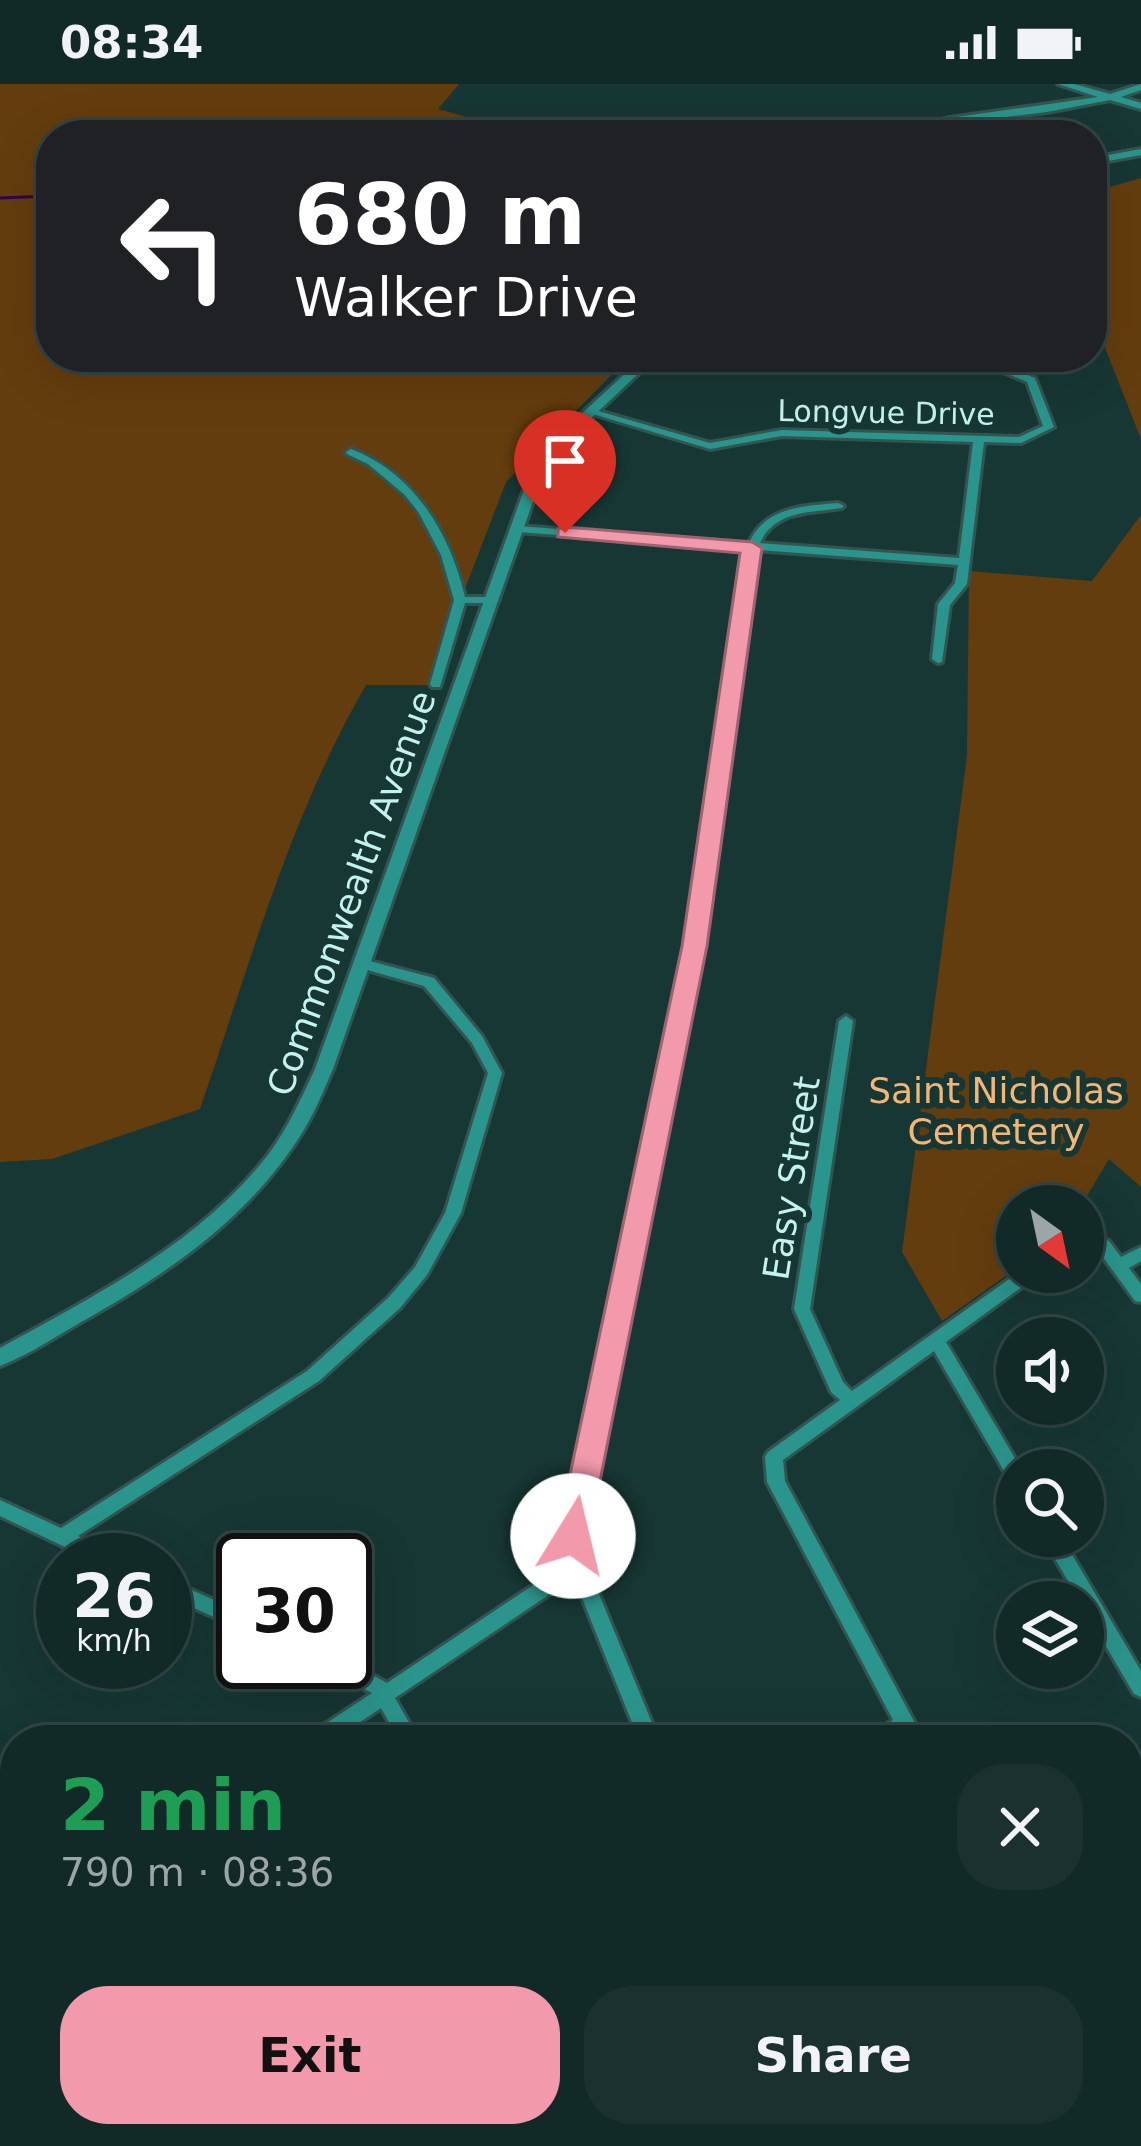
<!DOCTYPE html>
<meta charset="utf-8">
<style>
:root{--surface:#112927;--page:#1a312f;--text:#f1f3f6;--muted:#9ca6a7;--line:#304544;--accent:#f29aac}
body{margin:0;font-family:"DejaVu Sans",sans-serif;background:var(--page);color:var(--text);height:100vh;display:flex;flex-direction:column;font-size:45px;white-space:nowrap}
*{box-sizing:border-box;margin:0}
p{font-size:39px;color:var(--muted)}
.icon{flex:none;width:66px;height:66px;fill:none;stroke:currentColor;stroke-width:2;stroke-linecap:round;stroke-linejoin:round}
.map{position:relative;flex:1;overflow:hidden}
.panel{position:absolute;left:0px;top:1641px;width:1143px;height:423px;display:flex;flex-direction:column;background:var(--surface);border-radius:48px 48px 0 0;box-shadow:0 12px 48px #0002,0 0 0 3px var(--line)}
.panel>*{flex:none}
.top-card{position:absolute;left:36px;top:36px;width:1071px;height:252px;border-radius:48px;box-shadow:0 12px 48px #0002,0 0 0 3px var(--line);background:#202124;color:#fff;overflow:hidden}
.needle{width:78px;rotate:147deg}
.controls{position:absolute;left:996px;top:1101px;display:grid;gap:24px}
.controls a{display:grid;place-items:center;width:108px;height:108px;border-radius:50%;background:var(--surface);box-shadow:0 12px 48px #0002,0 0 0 3px var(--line);font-size:60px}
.speed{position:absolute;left:36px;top:1449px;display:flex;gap:24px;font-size:60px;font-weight:700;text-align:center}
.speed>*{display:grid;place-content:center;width:156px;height:156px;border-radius:50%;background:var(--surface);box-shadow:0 12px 48px #0002,0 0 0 3px var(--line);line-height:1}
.speed small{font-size:30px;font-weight:400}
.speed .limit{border:6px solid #111;border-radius:18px;background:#fff;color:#111}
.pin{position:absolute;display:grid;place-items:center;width:102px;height:102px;color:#fff;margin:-123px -51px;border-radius:50% 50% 50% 0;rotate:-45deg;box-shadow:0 0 12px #0007}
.pin .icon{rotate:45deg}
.me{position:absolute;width:132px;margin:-66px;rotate:9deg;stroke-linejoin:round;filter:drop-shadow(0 0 9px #0008)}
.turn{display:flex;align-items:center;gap:42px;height:252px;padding:0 60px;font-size:54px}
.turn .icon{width:156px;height:156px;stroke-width:2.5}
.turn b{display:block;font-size:84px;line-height:102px}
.round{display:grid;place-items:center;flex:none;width:126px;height:126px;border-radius:48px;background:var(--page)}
.head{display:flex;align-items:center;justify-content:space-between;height:204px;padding:0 60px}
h1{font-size:72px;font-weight:700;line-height:90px;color:#1e9e55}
.cta{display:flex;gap:24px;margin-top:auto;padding:24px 60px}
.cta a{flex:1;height:138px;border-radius:48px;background:var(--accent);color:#111;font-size:48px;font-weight:700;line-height:138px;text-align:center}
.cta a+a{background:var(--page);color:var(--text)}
.status{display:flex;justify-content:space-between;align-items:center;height:84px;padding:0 60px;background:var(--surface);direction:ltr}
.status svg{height:33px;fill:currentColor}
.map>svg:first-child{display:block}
</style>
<div class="status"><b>08:34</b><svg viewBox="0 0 49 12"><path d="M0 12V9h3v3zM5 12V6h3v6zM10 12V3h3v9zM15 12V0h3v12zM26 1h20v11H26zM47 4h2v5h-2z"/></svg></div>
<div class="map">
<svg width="1141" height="2062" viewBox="0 0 1141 2062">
<rect width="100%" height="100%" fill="#173734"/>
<!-- green -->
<g fill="#633d0e">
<path d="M0,0H459L438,25L531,51H51V273H629L506,398L428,601H366C290,732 249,882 200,1025L52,1075L0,1078Z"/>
<polygon points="1141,94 1141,355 1102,256 1092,252 1092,108"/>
<polygon points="1141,431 1141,1103 1109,1075 1081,1122 1017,1122 1017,1184 942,1237 902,1168 967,672 969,487 1092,497"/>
</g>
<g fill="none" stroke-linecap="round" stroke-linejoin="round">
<!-- stream -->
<polyline stroke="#31044e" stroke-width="3" points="0,114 51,112"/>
<defs>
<g id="minor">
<polygon points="1141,65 1141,71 1092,80 1092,74"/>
<path d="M745,273H762L787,279L1000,280L1035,294L1054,343L1021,359L984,358L967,500L950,521L942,578L938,579L932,575L938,520L955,499L958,481L757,466L701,862L583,1427L587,1481L659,1656H639L574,1494L395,1614L419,1656H399L381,1624L333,1656H307L310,1650L372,1609L323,1584L321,1578L345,1576L387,1599L569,1477L565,1427L687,862L746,465L518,448L512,445L518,442L749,459C765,423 803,422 838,419L844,422L842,424C810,429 775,426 760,459L959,474L973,358L782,352L710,365L586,328L591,325L710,359L782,346L1019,353L1043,342L1027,298L999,286L787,285Z"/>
<path d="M351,365C414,389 450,449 465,513H493L499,516L493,519H465L440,603H432L430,600L454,516L441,471L419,429L405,411L368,380L347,370L346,368Z"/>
<polygon points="362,875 434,894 482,952 502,989 461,1129 427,1191 400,1224 319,1297 78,1452 116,1470 119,1476 92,1476 0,1432 0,1416 61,1444 307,1287 388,1214 415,1183 445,1129 488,989 472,959 424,902 357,883 355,880 357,877"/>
<polygon points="846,932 853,937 810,1225 843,1298 852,1307 1019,1188 1039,1188 1037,1192 946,1258 1022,1386 1017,1386 1017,1401 1011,1399 934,1267 783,1376 785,1397 924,1656 904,1656 902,1652 896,1656 870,1656 873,1650 893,1636 767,1398 765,1373 768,1368 840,1316 831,1308 794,1225 839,937"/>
<polygon points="1083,1146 1109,1157 1121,1173 1141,1163 1141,1177 1129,1184 1141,1200 1141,1218 1135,1217 1097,1165 1083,1159"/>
<polygon points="1042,1452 1061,1452 1141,1587 1141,1613 1134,1610 1083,1523 1083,1518 1080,1518"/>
<polygon points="165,1494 243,1529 243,1546 165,1511"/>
<polygon points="1141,1787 1141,1807 1128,1809 1128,1789"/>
<polygon points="15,1887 15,1912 0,1922 0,1897"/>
<polygon points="206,2049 233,2049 242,2062 215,2062"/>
<polygon points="1012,2049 1039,2049 1046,2054 1049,2062 1022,2062 1015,2057"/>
</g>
<g id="tertiary">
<polygon points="1058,0 1074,0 1110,10 1141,0 1141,6 1121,13 1141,19 1141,25 1110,16 1047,28 950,40 899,51 882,51 950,34 1098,13"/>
<path d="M643,273H656L571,353L542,392L333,985C324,1005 316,1026 305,1044C254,1129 175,1185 90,1233C61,1249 31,1270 0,1282V1264C92,1213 190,1164 259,1082C284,1053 299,1019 315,985L529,392L563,347Z"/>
<polygon points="0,1804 15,1813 15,1840 0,1831"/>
<polygon points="635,2049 666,2049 674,2062 643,2062"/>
</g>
</defs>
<!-- minor casing -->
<use href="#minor" stroke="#335551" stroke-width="6"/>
<!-- tertiary casing -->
<use href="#tertiary" stroke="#335551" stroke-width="6"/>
<!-- minor -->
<use href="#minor" fill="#2a958c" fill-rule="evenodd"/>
<!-- tertiary -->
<use href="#tertiary" fill="#2a958c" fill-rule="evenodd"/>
</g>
<!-- route -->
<polygon fill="#f29aac" stroke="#9d6470" stroke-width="3" points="565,443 752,458 762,464 707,862 589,1452 584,1462 561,1462 557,1452 682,862 740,469 558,453 558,445"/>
<g text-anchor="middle" stroke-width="12" stroke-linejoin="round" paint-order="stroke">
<!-- far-street labels -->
<g font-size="30" fill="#c4f2ec" stroke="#173734">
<text transform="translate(886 329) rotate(1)" y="10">Longvue Drive</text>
</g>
<!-- street labels -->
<g font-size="36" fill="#c4f2ec" stroke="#173734">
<text transform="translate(351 809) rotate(-70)" y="13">Commonwealth Avenue</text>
<text transform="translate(791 1094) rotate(-81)" y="13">Easy Street</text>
</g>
<!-- park labels -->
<g font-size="36" fill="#f5b675" stroke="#173734">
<text x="996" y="1019">Saint Nicholas<tspan x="996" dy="41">Cemetery</tspan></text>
</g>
</g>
</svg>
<div class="controls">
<a><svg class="needle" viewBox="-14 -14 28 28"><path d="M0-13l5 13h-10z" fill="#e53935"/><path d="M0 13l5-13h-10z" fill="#9ca6a7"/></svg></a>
<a><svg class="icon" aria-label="sound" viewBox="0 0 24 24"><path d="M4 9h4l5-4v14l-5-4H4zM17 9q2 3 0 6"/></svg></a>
<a><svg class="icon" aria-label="search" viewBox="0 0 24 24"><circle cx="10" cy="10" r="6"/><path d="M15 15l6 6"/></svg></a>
<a><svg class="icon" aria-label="layers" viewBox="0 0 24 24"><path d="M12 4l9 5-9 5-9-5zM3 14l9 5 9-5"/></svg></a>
</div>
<div class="speed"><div>26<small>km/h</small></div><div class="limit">30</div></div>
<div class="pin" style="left:565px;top:449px;background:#d93025"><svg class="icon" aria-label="arrive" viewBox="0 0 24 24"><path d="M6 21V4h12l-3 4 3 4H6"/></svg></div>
<svg class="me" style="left:573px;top:1452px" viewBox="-20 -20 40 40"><circle r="19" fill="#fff"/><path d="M0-13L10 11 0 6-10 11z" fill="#f29aac"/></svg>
<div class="top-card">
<div class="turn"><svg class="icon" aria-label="left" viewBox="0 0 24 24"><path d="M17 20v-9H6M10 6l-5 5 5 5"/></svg><div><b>680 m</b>Walker Drive</div></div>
</div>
<section class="panel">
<div class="head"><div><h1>2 min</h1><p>790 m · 08:36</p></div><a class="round"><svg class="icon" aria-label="close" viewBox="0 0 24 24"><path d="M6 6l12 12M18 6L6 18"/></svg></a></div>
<div class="cta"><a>Exit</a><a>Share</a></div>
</section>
</div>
